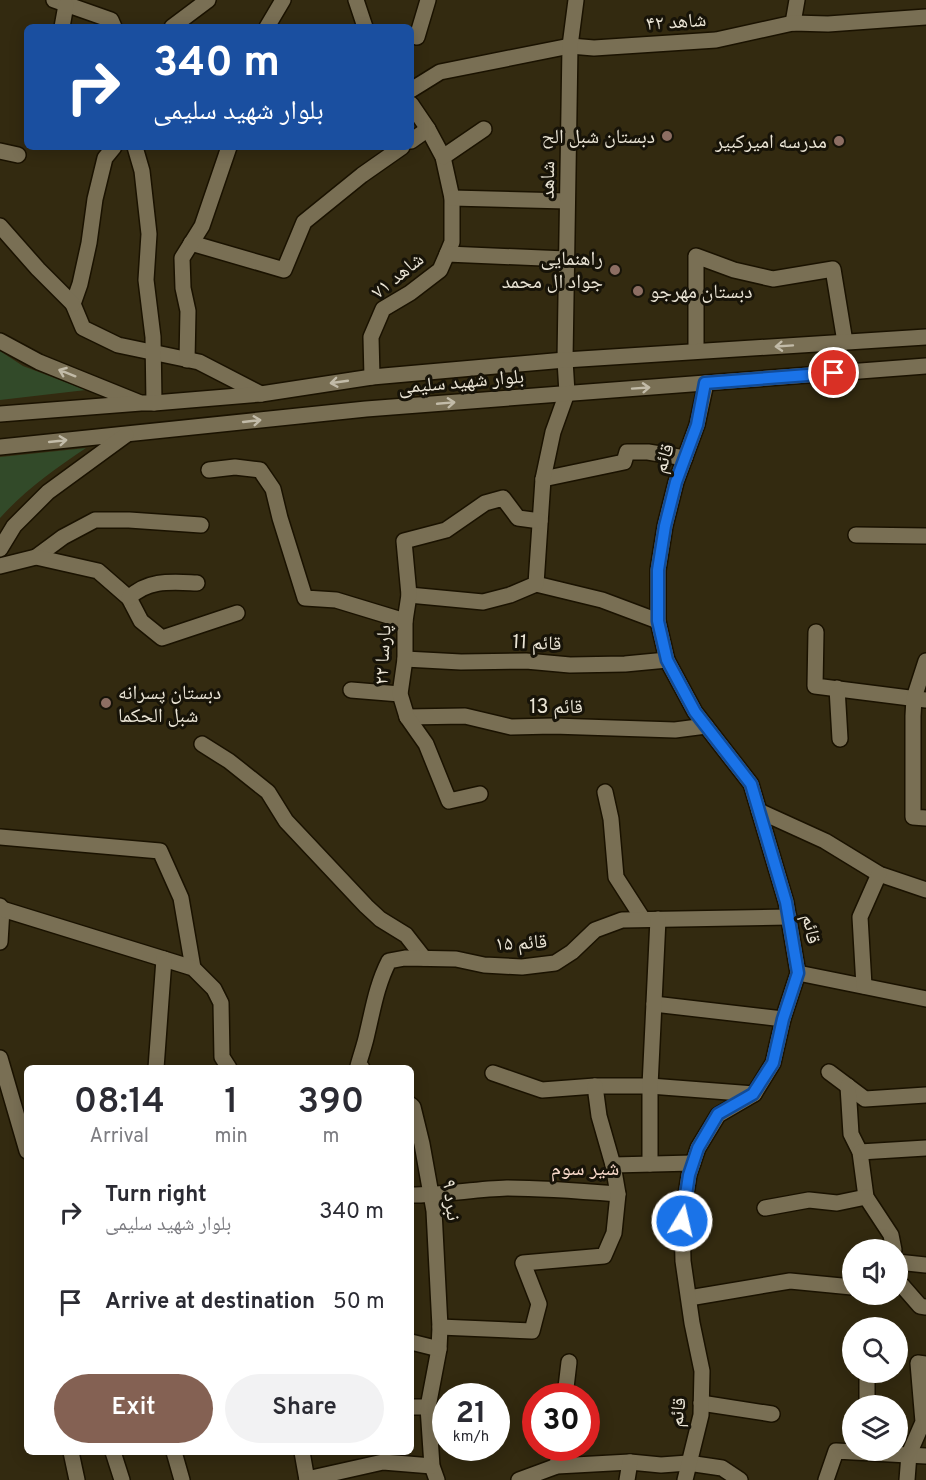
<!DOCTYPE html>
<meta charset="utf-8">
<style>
:root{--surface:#fff;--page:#f2f2f3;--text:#2b2b33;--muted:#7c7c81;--accent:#846153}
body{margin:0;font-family:Overpass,"Noto Naskh Arabic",sans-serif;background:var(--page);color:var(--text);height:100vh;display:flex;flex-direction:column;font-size:22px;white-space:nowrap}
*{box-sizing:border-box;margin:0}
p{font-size:20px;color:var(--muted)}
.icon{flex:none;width:33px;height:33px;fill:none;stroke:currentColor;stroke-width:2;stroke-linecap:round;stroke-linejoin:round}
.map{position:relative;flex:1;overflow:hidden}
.details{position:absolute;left:24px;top:1065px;width:390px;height:390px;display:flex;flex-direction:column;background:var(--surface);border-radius:9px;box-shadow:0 3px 15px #0003}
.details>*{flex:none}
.top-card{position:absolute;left:24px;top:24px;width:390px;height:126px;border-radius:9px;box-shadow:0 3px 15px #0003;background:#1a4fa0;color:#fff;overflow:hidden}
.fabs{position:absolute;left:842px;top:1239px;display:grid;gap:12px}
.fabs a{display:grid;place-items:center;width:66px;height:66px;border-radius:50%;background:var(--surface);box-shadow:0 3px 15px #0003;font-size:30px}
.speed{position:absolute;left:432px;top:1383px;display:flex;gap:12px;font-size:30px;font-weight:700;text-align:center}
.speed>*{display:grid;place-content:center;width:78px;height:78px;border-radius:50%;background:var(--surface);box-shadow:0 3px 15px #0003;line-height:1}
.speed small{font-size:15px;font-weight:400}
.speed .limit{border:9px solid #d22;background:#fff;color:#111}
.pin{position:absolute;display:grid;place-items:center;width:51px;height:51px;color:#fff;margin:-26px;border:3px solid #fff;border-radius:50%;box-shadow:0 2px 6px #0007}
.me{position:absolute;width:66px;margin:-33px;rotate:9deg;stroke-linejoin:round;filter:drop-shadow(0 0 4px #0008)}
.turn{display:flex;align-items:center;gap:21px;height:126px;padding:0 30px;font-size:27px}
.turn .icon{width:78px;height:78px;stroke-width:2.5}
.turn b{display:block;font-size:42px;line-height:51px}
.eta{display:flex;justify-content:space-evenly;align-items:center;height:102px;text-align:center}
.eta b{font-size:36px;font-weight:600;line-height:42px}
.primary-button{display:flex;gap:12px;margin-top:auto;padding:12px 30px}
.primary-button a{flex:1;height:69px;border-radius:36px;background:var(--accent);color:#fff;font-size:24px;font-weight:600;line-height:69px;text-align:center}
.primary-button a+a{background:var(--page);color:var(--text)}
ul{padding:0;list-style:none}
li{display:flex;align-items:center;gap:18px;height:90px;padding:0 30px}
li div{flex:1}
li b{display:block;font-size:22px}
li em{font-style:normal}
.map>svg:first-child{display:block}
</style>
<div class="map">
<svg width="926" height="1480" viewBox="0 0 926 1480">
<rect width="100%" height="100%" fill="#332a10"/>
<!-- green -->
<g fill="#324a29">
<polygon points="0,351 23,366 86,390 0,400"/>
<path d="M86,448C55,469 25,490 0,518V457Z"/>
</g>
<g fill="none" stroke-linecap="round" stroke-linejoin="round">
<defs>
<g id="minor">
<polyline points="54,0 111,20 114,27"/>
<polyline points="356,0 365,27"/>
<polyline points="793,23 797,0"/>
<polyline points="62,27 66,5"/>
<polyline points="267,27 283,0"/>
<polyline points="417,37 428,0"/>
<polyline points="411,90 440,72 570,46 594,48 716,40 793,23 828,24 926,17"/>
<polyline points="411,104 428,129 443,157 452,198 452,242 447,254"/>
<polyline points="411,141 428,129"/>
<polyline points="114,147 105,158 95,199 89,243 80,284 73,304 83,328 118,345 199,362 261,394"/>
<polyline points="135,147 142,171 149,234 146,280 153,337 154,403"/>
<polyline points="0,151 18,155"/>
<polyline points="443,157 484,129"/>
<polyline points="452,198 567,201"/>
<polyline points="0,226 38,269 73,304"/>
<polyline points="191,243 284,270 304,222 362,175 402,147"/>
<polyline points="696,351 696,256 734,270 773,279 833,269 845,342"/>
<polyline points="187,360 188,311 183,288 182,258 202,226 229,147"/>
<polyline points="372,377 371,337 383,309 410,293 440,270 447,254 566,259"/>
<polyline points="209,470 235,467 260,470 273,489 280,518 305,598 336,600 405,621"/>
<polyline points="543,479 624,462 627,452 648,452 685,458"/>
<polyline points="856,535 926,536"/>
<polyline points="36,557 63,537 95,520 129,520 201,525"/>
<polyline points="0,566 36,557 98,571 129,598 141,621 162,638 237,613"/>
<polyline points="536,584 602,600 658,621"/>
<polyline points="409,595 483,602 510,595 536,584 543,479 553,432 567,393"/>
<path d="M129,598C148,579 172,582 197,583"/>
<polyline points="816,632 815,686 926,700"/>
<polyline points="405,659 461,662 526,661 570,665 625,664 667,660"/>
<polyline points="926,661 914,698 913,716 913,817 926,818"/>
<polyline points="837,688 840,739"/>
<polyline points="351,690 400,694"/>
<polyline points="407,717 465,716 511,727 553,726 675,730 706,726"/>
<polyline points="202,744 229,761 268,792 286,821 366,906 380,919 406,935 424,958"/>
<polyline points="605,792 611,819 616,877 643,919"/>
<polyline points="480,794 449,801 426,744 407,717 400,694 405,659 405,621 409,595 404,541 446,530 485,503 503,498 518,518 540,521"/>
<polyline points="759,811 825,841 879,874 926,890"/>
<polyline points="0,837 160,851 181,898 193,968"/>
<polyline points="0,906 2,909 0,942"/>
<polyline points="2,909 193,968 214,989 221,1003 222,1057 229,1068"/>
<polyline points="798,973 926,999"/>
<polyline points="864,986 860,917 879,874"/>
<polyline points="654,1004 783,1019"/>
<polyline points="0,1058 27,1151"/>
<polyline points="156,1068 164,959"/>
<path d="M362,1068L358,1066C361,1055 365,1044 367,1034C373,1009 377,984 389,961L405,958L456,959L484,965L522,967L555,963L572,952L595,930L622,920L789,917"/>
<polyline points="829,1072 865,1099 926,1095"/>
<polyline points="493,1073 542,1090 595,1086 650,1086 754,1094"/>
<polyline points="848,1086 851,1134 860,1152 866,1197 891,1235 894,1250"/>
<polyline points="411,1105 413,1107 422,1144 434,1211 440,1327 439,1349 428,1407 432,1466 437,1480"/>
<polyline points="860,1152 926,1148"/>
<polyline points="650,1164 650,1086 658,919"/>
<polyline points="613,1165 693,1163"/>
<path d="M411,1195C443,1195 475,1189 507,1188C544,1188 581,1191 618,1194"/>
<polyline points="765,1208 809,1200 837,1203 866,1197"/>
<polyline points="897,1262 926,1265"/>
<polyline points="897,1282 899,1282 920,1306 926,1307"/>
<polyline points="689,1298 790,1281 852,1287"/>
<polyline points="440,1327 532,1331 539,1304 523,1263 604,1256 614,1233 618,1194 613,1165 599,1116 595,1086"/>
<polyline points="411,1342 439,1349"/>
<polyline points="867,1372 867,1406"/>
<polyline points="565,1396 569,1362"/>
<polyline points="701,1403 772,1414"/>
<polyline points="411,1407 428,1407"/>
<polyline points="71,1452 77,1480"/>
<polyline points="113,1452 122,1480"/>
<polyline points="174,1452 182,1480"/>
<polyline points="302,1452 307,1480"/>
<polyline points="557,1466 560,1448"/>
<polyline points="307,1479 383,1462 432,1466"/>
<polyline points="519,1480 557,1466 630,1462 661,1465 688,1463 722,1468 740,1480"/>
<polyline points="627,1480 630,1462"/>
<polyline points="685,1480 701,1415 702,1371 692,1323 683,1261 682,1221 689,1175 698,1148 718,1115 754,1094 773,1063 783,1019 798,973 786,902 751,784 695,712 667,660 658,621 658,570 665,526 676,482 697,425 706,383"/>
<polyline points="826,1480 836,1451 926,1456"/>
<polyline points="907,1480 909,1454 923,1422 918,1363 926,1364"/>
</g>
<polyline id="tertiary" points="172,27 208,0"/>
<g id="secondary">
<polyline points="0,341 39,362 138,402"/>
<polyline points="567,393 565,360 570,46 576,0"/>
<polyline points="0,414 141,403 154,403 261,394 372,377 565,360 926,337"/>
<polyline points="0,447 366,409 926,366"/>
<polyline points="0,549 14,526 48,492 126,435"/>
</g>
</defs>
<!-- minor casing -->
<use href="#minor" stroke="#1a1200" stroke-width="18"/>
<!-- tertiary casing -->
<use href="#tertiary" stroke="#1a1200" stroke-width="18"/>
<!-- secondary casing -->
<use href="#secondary" stroke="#1a1200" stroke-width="18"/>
<!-- minor -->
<use href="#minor" stroke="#796f54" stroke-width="15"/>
<!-- tertiary -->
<use href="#tertiary" stroke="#796f54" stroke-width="15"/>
<!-- secondary -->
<use href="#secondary" stroke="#796f54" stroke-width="15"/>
</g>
<!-- one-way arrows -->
<defs><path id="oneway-shaft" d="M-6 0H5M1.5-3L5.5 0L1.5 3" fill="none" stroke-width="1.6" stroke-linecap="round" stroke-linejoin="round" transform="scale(1.5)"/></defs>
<g stroke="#c2bba8">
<use href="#oneway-shaft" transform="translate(784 346) rotate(176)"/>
<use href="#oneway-shaft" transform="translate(67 373) rotate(-158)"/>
<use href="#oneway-shaft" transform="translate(339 382) rotate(172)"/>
<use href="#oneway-shaft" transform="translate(641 388) rotate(-4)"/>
<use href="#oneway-shaft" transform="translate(446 403) rotate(-5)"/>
<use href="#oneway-shaft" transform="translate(252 421) rotate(-6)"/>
<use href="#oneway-shaft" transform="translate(58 441) rotate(-6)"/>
</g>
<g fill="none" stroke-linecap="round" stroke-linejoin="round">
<defs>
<polyline id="route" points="682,1221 689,1175 698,1148 718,1114 753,1094 773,1063 783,1019 798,973 786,902 751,784 695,712 667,660 658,621 658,570 665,526 676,482 697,425 705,383 834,373"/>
</defs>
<!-- route casing -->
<use href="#route" stroke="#114b97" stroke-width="15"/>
<!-- route -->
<use href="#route" stroke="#1a73e8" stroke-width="10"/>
</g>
<!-- markers -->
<g fill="#8d6e63" stroke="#171308" stroke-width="2">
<circle cx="667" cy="136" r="6"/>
<circle cx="839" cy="141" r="6"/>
<circle cx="615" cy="270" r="6"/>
<circle cx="638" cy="291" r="6"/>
<circle cx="106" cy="703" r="6"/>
</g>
<g text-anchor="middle" stroke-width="6" stroke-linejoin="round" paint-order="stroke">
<!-- street labels -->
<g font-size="20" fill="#eae4d5" stroke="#171308">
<text transform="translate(676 21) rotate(-4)" y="7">شاهد ۴۲</text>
<text transform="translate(547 180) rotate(-89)" y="7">شاهد</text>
<text transform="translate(397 275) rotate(-39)" y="7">شاهد ۷۱</text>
<text transform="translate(461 381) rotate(-5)" y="7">بلوار شهید سلیمی</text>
<text transform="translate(663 458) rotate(-71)" y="7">قائم</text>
<text transform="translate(537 642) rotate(3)" y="7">قائم 11</text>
<text transform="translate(382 655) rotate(-87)" y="7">پارسا ۲۲</text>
<text x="556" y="713">قائم 13</text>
<text transform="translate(812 929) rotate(80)" y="7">قائم</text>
<text transform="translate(521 942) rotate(-3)" y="7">قائم ۱۵</text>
<text transform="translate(452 1200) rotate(83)" y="7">نبرد ۹</text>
<text transform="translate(677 1412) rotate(-82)" y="7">قائم</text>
</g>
<!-- poi labels -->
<g font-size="20" fill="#eae4d5" stroke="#171308" text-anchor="end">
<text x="655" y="143">دبستان شبل الح</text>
<text x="827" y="148">مدرسه امیرکبیر</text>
<text x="603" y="265">راهنمایی<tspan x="603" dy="23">جواد ال محمد</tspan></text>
<text x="650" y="298" text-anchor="start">دبستان مهرجو</text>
<text x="118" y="699" text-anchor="start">دبستان پسرانه<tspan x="118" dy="23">شبل الحکما</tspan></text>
</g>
<!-- neighbourhood labels -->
<g font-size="21" fill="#f7d8c9" stroke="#171308">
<text x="585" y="1175">شیر سوم</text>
</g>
</g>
</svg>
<div class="fabs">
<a><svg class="icon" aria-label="sound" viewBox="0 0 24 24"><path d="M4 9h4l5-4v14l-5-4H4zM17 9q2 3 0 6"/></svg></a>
<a><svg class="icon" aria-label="search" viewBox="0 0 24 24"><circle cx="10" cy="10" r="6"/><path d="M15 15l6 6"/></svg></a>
<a><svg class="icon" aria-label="layers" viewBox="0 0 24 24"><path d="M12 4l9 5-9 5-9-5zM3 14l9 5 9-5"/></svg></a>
</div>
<div class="speed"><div>21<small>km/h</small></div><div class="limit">30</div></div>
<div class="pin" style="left:834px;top:373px;background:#d93025"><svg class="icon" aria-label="arrive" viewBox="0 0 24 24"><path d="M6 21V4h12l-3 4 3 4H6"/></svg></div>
<svg class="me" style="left:682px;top:1221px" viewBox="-20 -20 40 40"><circle r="17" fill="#1a73e8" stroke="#fff" stroke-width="3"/><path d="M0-11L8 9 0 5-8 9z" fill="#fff"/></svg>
<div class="top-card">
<div class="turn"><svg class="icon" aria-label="right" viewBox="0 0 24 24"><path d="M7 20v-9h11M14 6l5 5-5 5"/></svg><div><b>340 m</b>بلوار شهید سلیمی</div></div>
</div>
<section class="details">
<div class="eta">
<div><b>08:14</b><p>Arrival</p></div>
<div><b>1</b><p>min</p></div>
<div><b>390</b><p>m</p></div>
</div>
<ul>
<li><svg class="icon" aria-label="right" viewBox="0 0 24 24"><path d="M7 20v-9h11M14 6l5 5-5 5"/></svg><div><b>Turn right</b><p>بلوار شهید سلیمی</p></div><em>340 m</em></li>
<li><svg class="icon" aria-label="arrive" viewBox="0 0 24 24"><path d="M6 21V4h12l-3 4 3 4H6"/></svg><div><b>Arrive at destination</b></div><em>50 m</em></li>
</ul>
<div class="primary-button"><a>Exit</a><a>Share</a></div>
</section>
</div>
